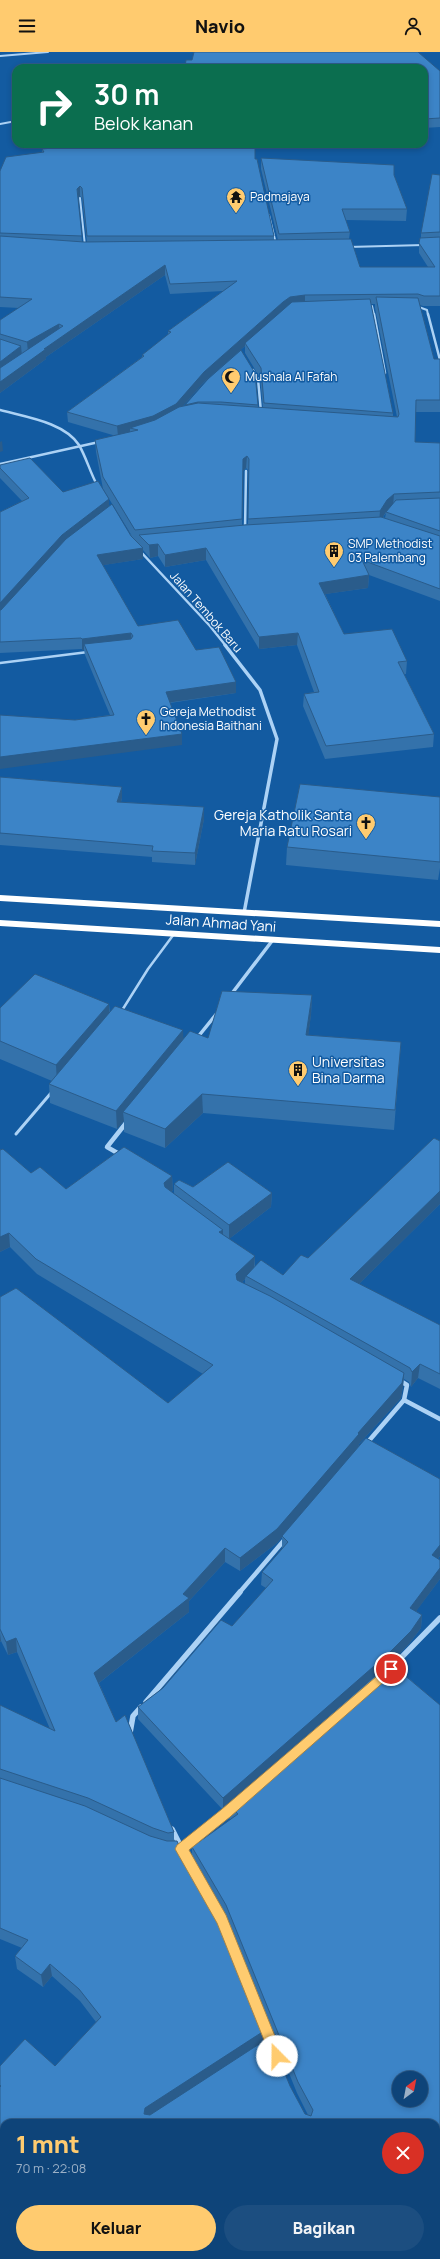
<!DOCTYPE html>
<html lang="id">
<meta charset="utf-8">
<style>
:root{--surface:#0e4479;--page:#1c4e80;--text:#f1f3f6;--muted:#9bb0c6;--line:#2e5c8a;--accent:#ffcb6f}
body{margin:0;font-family:Manrope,sans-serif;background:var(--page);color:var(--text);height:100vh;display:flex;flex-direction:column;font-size:15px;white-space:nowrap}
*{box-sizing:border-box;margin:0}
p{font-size:13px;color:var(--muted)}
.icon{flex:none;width:22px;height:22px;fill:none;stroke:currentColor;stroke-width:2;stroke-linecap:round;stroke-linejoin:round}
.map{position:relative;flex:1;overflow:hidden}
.details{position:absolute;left:0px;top:2067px;width:440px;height:140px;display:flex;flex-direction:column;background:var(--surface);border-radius:12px 12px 0 0;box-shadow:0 2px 6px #0003,0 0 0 1px var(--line)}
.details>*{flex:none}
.banner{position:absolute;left:12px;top:12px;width:416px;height:84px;border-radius:12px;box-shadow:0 2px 6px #0003,0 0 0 1px var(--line);background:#0b6e4f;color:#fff;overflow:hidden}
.needle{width:26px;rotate:32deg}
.fabs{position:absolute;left:392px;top:2019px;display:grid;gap:8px}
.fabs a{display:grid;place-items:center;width:36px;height:36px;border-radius:50%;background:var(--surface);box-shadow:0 2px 6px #0003,0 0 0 1px var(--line);font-size:20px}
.pin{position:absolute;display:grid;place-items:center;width:34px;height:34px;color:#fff;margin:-17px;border:2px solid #fff;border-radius:50%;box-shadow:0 1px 4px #0007}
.me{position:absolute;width:44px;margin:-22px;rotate:338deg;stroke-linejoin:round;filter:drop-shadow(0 0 3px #0008)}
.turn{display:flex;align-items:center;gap:14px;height:84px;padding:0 16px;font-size:18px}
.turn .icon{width:52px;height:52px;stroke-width:2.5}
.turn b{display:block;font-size:28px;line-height:34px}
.round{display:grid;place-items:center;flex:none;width:42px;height:42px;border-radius:21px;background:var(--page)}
.overview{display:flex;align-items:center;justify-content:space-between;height:68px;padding:0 16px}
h1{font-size:24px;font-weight:800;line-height:30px;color:var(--accent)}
.button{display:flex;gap:8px;margin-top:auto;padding:8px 16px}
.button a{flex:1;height:46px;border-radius:24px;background:var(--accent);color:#111;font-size:16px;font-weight:800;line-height:46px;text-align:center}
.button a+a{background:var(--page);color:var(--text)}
header{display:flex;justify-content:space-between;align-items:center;height:52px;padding:0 16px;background:var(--accent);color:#111;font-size:18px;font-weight:800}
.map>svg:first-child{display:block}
</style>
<header><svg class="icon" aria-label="menu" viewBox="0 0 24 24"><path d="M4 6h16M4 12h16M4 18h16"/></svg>Navio<svg class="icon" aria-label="person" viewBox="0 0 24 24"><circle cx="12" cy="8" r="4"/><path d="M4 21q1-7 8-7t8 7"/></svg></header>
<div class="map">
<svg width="440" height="2207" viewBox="0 0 440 2207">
<rect width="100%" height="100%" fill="#135ba1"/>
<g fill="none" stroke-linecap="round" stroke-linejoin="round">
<!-- lane-far1 -->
<g stroke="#acd2f5" stroke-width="2.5">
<polyline points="0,611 88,600"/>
<polyline points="121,960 148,917 174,882"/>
</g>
<!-- lane -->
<polyline stroke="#acd2f5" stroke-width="3" points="16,1082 51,1041"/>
<!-- street-far4 -->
<g stroke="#acd2f5" stroke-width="2">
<polyline points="0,4 48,0"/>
<polyline points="0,72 16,69"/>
<polyline points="80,146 85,194"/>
<polyline points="269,163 276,192"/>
<polyline points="348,195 424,193"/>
<polyline points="368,254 372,254 374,263"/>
<polyline points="416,254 427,258 428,263"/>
</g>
<!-- street-far3 -->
<g stroke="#acd2f5" stroke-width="2.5">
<polyline points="374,262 385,321"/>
<polyline points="428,262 440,308"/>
<polyline points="253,318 258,327 261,360"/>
<path d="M0,358C25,365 64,370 79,393C86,405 90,420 97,433"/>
<polyline points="0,412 99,390"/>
<polyline points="245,478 246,419"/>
<polyline points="140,499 210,574 226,594"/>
</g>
<!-- street-far2 -->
<g stroke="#acd2f5" stroke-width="3.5">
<polyline points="225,593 260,638 277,687 244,861"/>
<polyline points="230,944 272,889"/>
<polyline points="197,986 218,960"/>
</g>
<!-- street-far1 -->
<g stroke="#acd2f5" stroke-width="4.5">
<polyline points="121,1103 107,1095 126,1071"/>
<polyline points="399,1328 407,1333 404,1348"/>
<polyline points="367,1391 404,1348 440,1367"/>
<polyline points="239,1541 286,1486"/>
</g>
<!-- street -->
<g stroke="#acd2f5" stroke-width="5.5">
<polyline points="390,1617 440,1566"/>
<polyline points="146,1650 240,1540"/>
<polyline points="130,1681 133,1664 141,1655"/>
<polyline points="172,1777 186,1805"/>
<polyline points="179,1797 232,1756"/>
<polyline points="265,1975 271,1989"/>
<polyline points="0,2181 4,2178"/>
</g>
<!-- highway -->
<g fill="#fff" fill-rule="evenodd">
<polygon points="0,843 440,869 440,875 0,849"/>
<polygon points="0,868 440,895 440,901 0,874"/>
</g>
</g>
<!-- wall -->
<g fill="#3472ab" fill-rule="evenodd">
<polygon points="424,16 440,19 440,75 424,76"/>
<path d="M69,92H255V107L274,184V188H278L261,117V106L394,123L407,157L406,169L346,168L350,180L349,187L360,215H428L419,201V191L421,185V181L440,123V254H423L420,253L434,307H440V360H415V390L440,391V549L369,523L368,536L325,542L344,582L407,609L406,622H404L434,682L433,695L325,707L303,654L304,642L314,640L297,593L259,597L206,508L165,515L158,504L150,506L143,498V507L103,513L138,574L196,598L236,641L170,651L182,693L75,668L110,663L85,603L84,598H82V597L0,601V460L22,449L0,426V413L63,440L109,454L132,484L103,437L96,400L95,388L116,384L68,370L67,360L142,305V303L168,283V279L223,239L170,242L165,223L46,305V307L0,341V268L19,256L0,255V119L42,100V97L72,94ZM80,144L82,146L87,190H82L78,146ZM371,252H375V256L397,365L393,364V361ZM245,294V301L260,326L263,356L258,355L255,321L185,353V354H183L204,330ZM246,416L249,419L248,472L242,473L243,419ZM386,461L385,466L383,465Z"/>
<polygon points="0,725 122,735 122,746 121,750 204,755 204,767 195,813 152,810 152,805 0,793"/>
<polygon points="440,745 440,816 438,828 286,813 287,795"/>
<polygon points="312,943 311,963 308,983 401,990 394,1078 203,1061 165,1096 124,1080 124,1069 117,1077 50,1051 49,1032 52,1029 0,1007 0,956 109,952 110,960 184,987 208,986"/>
<path d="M434,1086L440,1089V1152L359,1232L440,1273V1337L418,1326L411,1335L409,1330L404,1327L401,1346L359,1392L358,1395L366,1386L440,1427V1504L438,1507L440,1508V1527L416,1559L422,1563L421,1576L409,1592L391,1611L440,1653V2207H219L217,2203H436V2071H4V2169L0,2172V2014L25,1987L55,2014L96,1970L80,1949L52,1924L43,1935L17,1917L15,1904L22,1896L0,1887V1653L50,1677L17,1600L8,1603L1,1589L0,1590V1245L16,1236L168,1351L203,1322L37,1222L10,1195L0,1200V1098L3,1097L31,1121L40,1115L66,1137L124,1095L172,1124L173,1138L171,1140L174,1142V1132L179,1128L193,1135L228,1110L272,1141L271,1155L229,1187L255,1204V1215L261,1208L283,1223L301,1203L308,1206ZM245,1227V1232L242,1230ZM282,1485V1497L262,1520L261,1533L266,1536L232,1574L221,1568L163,1636L138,1655V1667L223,1758L228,1753V1765L231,1768L192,1795V1808L226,1865L297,2041L308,2063L305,2062L290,2034L270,1985L267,1987V1977L218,1856L185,1800L183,1802L177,1789H174V1780L125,1663L116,1670L99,1631L189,1560V1549L225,1510L240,1519L277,1491ZM399,2026H421V2048H399Z"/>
</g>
<!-- shaded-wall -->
<g fill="#2a5c8b">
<polygon points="80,134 80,144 78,146 77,137"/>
<polygon points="165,213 165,223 46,305 46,307 0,341 0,330 44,297"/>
<polygon points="305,243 305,252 245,291 245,294 204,330 176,362 130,376 130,381 118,384 117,374 204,320 283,250 290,245"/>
<polygon points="59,272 60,282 28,300 27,290"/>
<polygon points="21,294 22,304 0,321 0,310"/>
<polygon points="198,350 198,357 185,360 185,353"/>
<polygon points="2,389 3,399 0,400 0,390"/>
<polygon points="247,404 246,416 243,419 242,480 243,407"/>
<polygon points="394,442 393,454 386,460 379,471 380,459 387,448"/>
<polygon points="109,447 109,458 0,563 0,551 62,483"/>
<polygon points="158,492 158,504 150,506 149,493"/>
<polygon points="143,496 143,507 98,514 97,503"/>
<polygon points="206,496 206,508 165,515 165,503"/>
<polygon points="369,523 368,536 319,543 319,531"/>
<polygon points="131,581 132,592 84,592 84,598 82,598 82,587"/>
<polygon points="298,581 297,593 259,597 259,585"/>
<polygon points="236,630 236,641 166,651 166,640"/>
<polygon points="182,682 182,693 0,717 0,705"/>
<polygon points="122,735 122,746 118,761 117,750"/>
<polygon points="204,755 204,767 195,813 195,801"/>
<polygon points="312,943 311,963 306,1002 306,983"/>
<polygon points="109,952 110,971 57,1031 56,1013"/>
<polygon points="183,978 184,997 123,1060 124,1069 117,1077 116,1059"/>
<polygon points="202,1042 203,1061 165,1096 165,1077"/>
<polygon points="172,1124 173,1138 165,1146 164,1131"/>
<polygon points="440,1139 440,1152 349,1242 350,1227"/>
<polygon points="272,1141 271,1155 229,1187 229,1173"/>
<polygon points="223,1178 223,1192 219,1180"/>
<polygon points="9,1181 10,1195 0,1200 0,1185"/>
<polygon points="255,1204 254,1218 246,1224 245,1227 236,1237 236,1222"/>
<polygon points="420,1312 418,1326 411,1335 412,1320"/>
<polygon points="404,1321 403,1335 401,1346 359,1392 358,1396 277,1491 240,1519 240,1506 358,1381"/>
<polygon points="440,1493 440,1504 430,1516 432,1503"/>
<polygon points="225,1496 225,1510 189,1549 189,1560 95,1634 94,1621 183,1542"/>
<polygon points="440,1516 440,1527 409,1569 410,1556"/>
<polygon points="422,1563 421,1576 409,1592 388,1614 228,1752 228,1753 223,1758 223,1746"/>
<polygon points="0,1581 1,1589 0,1590"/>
<polygon points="16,1586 17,1600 8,1603 6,1590"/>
<polygon points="50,1912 52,1924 43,1935 41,1923"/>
<polygon points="267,1977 267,1989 146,2067 144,2062 145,2056"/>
<polygon points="4,2156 4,2169 0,2172 0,2159"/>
<polygon points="440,2198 440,2207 428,2207 434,2203 436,2203 436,2201"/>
<polygon points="132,2203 142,2203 143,2207 125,2207"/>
<polygon points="266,2203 269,2203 269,2207 260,2207"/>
</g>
<!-- building -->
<g fill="#3c84c7" stroke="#2a5c8b" fill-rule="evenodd">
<polygon points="194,0 418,0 440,19 440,66 424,67 424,16 182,16 185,15 186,8 192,8"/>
<polygon points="83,92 255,92 255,107 257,107 274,184 87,184 82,136 80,134 77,137 82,184 0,181 0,119 6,105 44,100 42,97 84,93"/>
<polygon points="261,106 394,113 394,123 407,157 342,157 350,180 279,182"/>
<polygon points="432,122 440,123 440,180 421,181"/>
<polygon points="0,184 84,190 351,187 360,215 435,215 419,191 420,186 440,185 440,244 424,244 418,242 305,243 290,245 283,250 204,320 176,352 153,364 117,374 67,360 144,304 142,303 171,280 168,279 237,229 170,232 165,213 44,297 46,297 0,330 0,316 63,274 59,272 27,290 0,282 0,268 32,247 0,245"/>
<polygon points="376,245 418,246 434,307 440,307 440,348 416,348 415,390 440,391 440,440 394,442 387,448 380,459 248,467 249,407 247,404 243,407 242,467 135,478 103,425 95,388 138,378 130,376 155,368 179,355 198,351 398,365 399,362"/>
<polygon points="370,247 393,361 264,351 261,316 245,291 292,250"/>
<polygon points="0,287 21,294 0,310"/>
<polygon points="241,298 255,321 258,353 221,350 198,350 185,353 208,327"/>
<polygon points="30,406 63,440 98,429 109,447 62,483 0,551 0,460 29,446 0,416 0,413"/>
<polygon points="440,446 440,479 386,460 396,448"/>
<polygon points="112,452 131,484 143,496 97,503 138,574 178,568 196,598 219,595 236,630 166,640 182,682 0,705 0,663 75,668 114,663 84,592 131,587 133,584 131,581 82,587 81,586 0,590 0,558 1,558 66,487"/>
<polygon points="381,465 440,484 440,537 362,508 369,523 319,531 344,582 392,577 407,609 398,610 434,682 326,694 304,642 319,640 298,581 259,585 206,496 165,503 158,492 149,493 139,483 245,473"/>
<polygon points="0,725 122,735 117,750 204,755 195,801 152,799 153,794 0,781"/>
<polygon points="300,732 440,745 440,810 287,795"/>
<polygon points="35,922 109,952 56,1013 0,989 0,956"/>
<polygon points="222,939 312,943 306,983 401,990 395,1058 202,1042 165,1077 123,1060 190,979 208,986"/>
<polygon points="115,954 183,978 116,1059 49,1032"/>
<polygon points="434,1086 440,1089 440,1139 350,1227 440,1273 440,1322 420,1312 412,1320 410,1316 246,1224 261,1208 283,1223 301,1203 308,1206"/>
<polygon points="124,1095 172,1124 164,1131 165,1135 223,1178 219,1180 255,1204 236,1222 237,1228 270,1244 404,1321 402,1331 358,1381 359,1382 277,1477 240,1506 225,1496 183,1542 189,1546 94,1621 116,1670 125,1663 174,1780 168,1781 153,1776 88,1746 0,1717 0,1653 55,1679 16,1586 6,1590 0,1577 0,1245 16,1236 168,1351 213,1313 36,1207 9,1181 0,1185 0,1098 3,1097 31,1121 40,1115 66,1137"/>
<polygon points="228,1110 272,1141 229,1173 174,1132 179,1128 193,1135"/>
<polygon points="366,1386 440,1427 440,1493 432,1503 440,1508 440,1516 410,1556 422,1563 411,1579 389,1601 223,1746 138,1655 163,1636 221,1568 232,1574 273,1528 262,1520 288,1490 282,1484"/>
<path d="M390,1611L440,1653V2198L436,2201V2071H4V2156L0,2159V2035L1,2034L0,2033V2014L25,1987L55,2014L101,1965L79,1937L50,1912L41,1923L15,1904L28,1888L0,1876V1726L85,1754L150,1784L167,1789H177L183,1802L185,1800L218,1856L267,1977L145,2056L144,2062L150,2063L270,1985L290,2034L305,2062L311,2064L313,2058L298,2030L226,1853L192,1795L238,1762L228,1752ZM399,2026H421V2048H399Z"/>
<polygon points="46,2203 132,2203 125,2207 39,2207"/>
<polygon points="223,2203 266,2203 260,2207 225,2207"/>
<polygon points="272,2203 434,2203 428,2207 275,2207"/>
</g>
<!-- route -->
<polygon fill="#ffcb6f" stroke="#a68448" points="391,1612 396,1617 395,1620 230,1765 189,1798 226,1863 283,2004 281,2008 277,2010 272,2008 217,1871 175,1797 177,1793 222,1757"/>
<!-- icons -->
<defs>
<symbol id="temple-pin" viewBox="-11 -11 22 30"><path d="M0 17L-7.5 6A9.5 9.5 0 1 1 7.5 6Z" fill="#ffcb6f" stroke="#135ba1"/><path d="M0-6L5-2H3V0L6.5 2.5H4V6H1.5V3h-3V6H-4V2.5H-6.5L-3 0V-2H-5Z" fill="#111"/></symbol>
<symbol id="mosque-pin" viewBox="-11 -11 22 30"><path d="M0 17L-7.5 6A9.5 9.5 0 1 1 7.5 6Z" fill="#ffcb6f" stroke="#135ba1"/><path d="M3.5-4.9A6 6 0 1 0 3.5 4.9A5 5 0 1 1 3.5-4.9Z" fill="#111"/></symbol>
<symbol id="building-pin" viewBox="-11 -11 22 30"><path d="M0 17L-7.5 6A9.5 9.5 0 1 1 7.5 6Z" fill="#ffcb6f" stroke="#135ba1"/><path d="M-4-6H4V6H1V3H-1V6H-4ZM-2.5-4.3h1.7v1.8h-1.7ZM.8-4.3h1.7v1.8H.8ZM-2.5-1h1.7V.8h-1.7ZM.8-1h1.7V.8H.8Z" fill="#111"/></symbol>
<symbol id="church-pin" viewBox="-11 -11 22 30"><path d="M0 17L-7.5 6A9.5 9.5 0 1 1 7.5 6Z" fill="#ffcb6f" stroke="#135ba1"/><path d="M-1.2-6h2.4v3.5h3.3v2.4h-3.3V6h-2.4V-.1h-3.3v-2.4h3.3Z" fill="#111"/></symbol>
</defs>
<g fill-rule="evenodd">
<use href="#temple-pin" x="225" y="134" width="22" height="30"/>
<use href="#mosque-pin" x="220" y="314" width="22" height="30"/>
<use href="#building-pin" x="323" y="488" width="22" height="30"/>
<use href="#church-pin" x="135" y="656" width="22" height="30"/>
<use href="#church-pin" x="355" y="760" width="22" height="30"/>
<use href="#building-pin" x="287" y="1007" width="22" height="30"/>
</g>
<g text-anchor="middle" stroke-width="3" stroke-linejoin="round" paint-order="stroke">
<!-- far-poi labels -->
<g font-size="12" fill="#fff" stroke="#135ba1" text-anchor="start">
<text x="250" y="149">Padmajaya</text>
<text x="245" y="329">Mushala Al Fafah</text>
<text x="348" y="496">SMP Methodist<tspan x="348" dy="14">03 Palembang</tspan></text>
<text x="160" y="664">Gereja Methodist<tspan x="160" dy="14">Indonesia Baithani</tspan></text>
</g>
<!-- far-street labels -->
<g font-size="12" fill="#fff" stroke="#135ba1">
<text transform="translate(206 560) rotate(49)" y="4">Jalan Tembok Baru</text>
</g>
<!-- poi labels -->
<g font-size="14" fill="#fff" stroke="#135ba1" text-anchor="end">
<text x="352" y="768">Gereja Katholik Santa<tspan x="352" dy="16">Maria Ratu Rosari</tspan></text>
<text x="312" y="1015" text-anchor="start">Universitas<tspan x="312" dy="16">Bina Darma</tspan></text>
</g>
<!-- street labels -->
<g font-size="14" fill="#fff" stroke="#135ba1">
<text transform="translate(221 871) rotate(4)" y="5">Jalan Ahmad Yani</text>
</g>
</g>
</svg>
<div class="fabs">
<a><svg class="needle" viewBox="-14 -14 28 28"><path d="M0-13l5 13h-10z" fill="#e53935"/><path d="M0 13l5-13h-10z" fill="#9bb0c6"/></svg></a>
</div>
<div class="pin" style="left:391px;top:1617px;background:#d93025"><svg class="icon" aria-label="arrive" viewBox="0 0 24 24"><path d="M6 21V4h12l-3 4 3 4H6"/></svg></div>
<svg class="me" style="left:277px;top:2004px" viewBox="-20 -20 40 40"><circle r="19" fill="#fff"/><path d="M0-13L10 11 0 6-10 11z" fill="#ffcb6f"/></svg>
<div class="banner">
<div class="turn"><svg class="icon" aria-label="right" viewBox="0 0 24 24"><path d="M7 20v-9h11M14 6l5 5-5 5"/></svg><div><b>30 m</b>Belok kanan</div></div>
</div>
<section class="details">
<div class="overview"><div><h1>1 mnt</h1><p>70 m · 22:08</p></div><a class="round" style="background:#d93025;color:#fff"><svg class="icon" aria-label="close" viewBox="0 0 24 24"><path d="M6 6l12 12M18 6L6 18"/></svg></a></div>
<div class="button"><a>Keluar</a><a>Bagikan</a></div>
</section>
</div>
